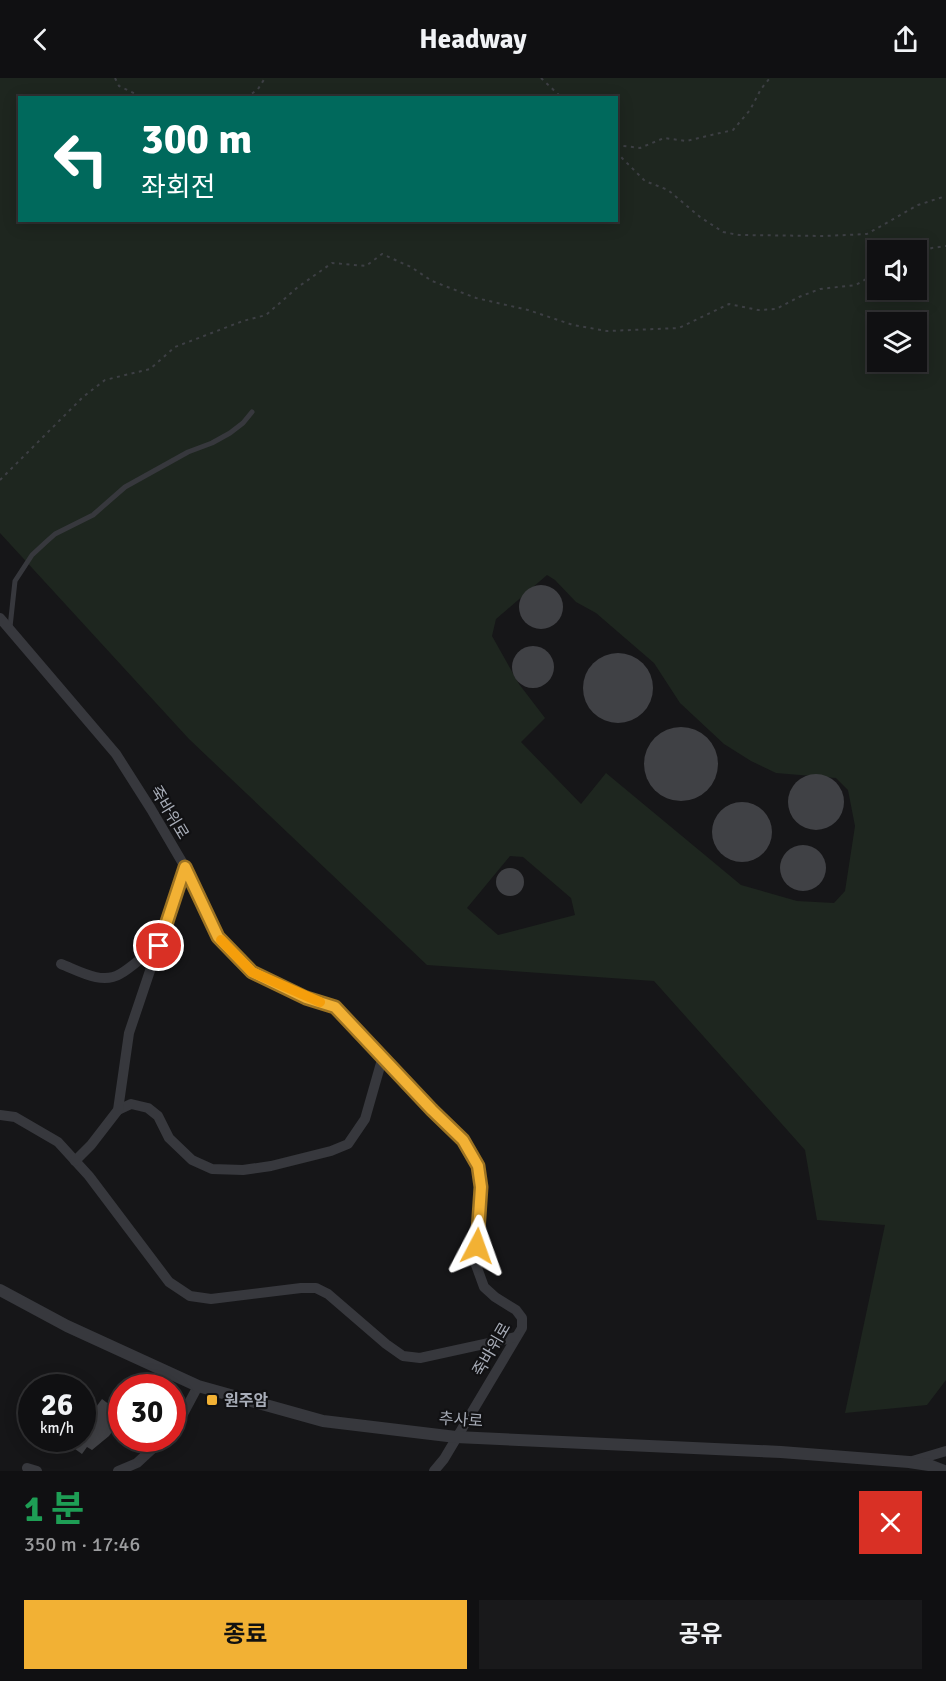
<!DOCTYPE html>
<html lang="ko">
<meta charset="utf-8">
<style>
:root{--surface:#101012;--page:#19191b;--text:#f1f3f6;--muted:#9c9d9f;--line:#303032;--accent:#f2b134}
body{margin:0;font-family:Signika,"Noto Sans KR",sans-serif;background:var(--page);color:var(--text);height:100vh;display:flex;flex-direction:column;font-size:22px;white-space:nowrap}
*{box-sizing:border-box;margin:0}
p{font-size:20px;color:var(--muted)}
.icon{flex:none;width:33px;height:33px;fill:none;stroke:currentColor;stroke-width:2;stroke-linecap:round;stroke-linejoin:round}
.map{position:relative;height:1393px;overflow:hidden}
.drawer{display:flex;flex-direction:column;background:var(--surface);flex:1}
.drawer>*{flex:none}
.hud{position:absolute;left:18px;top:18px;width:600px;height:126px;border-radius:0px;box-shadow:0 3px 15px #0003,0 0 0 2px var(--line);background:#00695c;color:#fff;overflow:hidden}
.tools{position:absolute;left:867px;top:162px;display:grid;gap:12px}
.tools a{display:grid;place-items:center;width:60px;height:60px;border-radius:0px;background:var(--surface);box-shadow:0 3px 15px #0003,0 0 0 2px var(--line);font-size:30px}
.speed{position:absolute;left:18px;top:1296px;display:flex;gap:12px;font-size:30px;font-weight:700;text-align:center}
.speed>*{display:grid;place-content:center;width:78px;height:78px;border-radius:50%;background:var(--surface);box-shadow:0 3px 15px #0003,0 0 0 2px var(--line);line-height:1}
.speed small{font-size:15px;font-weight:400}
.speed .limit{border:9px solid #d22;background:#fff;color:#111}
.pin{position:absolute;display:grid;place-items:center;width:51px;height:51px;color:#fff;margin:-26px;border:3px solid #fff;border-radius:50%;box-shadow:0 2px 6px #0007}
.me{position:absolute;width:66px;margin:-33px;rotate:4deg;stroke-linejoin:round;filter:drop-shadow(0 0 4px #0008)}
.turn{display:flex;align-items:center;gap:21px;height:126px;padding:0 24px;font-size:27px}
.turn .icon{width:78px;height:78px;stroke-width:2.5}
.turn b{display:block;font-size:42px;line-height:51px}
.round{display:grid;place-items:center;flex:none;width:63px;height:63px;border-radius:0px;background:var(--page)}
.overview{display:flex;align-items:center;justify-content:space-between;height:102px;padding:0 24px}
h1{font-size:36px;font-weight:700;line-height:45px;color:#1e9e55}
.primary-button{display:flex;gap:12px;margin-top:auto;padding:12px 24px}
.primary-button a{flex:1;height:69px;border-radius:0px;background:var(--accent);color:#111;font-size:24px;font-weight:700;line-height:69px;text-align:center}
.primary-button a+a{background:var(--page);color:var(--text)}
header{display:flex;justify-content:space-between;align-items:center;height:78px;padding:0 24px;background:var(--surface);font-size:27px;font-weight:700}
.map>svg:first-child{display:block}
</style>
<header><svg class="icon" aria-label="back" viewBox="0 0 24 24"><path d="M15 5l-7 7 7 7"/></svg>Headway<svg class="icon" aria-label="share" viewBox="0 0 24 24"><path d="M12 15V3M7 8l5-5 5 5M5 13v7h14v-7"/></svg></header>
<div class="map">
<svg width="946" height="1393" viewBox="0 0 946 1393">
<rect width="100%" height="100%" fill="#161618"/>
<!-- green -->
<path fill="#1e261f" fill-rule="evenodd" d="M0,0H946V1302L927,1327L845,1335L885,1147L817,1142L805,1072L654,903L427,887L189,661L0,455ZM20,20H616V142H20ZM878,172H916V212H878ZM878,244H916V284H878ZM547,497L555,502L576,524L596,535L654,585L680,625L724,666L751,683L776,695L836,700L848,712L855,748L845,813L834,825L797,823L741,807L606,695L581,726L521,664L545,640L519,606L492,558L496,541ZM510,778L523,779L571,820L575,837L498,857L467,830Z"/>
<!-- building -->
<g fill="#404145">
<circle cx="541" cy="529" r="22"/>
<circle cx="533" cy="589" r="21"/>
<circle cx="618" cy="610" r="35"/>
<circle cx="681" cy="686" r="37"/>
<circle cx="816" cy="724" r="28"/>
<circle cx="742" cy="754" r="30"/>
<circle cx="803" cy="790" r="23"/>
<circle cx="510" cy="804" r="14"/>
<polygon points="102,1321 122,1336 122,1340 109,1358 92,1372 87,1369 82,1376 68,1366 73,1360 82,1360 82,1348"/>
</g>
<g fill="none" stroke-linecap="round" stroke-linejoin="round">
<!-- path -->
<g stroke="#3d3f44" stroke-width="2" stroke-dasharray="3 4.5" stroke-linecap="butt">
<polyline points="115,0 119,8 144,20"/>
<polyline points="541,0 562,20"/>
<polyline points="246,20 258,11 265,0"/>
<polyline points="616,67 640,70 664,60 686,63 733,52 750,32 761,11 770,0"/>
<polyline points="616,74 645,103 668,112 700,139 723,154 739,157 825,158 867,156 918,127 946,118"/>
<polyline points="916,175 932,170 946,168"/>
<polyline points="0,402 83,319 105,302 150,291 175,269 243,243 266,237 298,209 332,185 366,188 382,176 411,189 432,203 476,220 528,232 573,247 607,253 679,250 729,226 758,232 776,231 799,219 820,211 856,207 878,194"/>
</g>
<!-- service -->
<polyline stroke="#37383d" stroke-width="5" points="10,549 15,503 32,477 46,464 55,456 93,437 125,409 188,374 212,365 230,355 243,345 252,334"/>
<!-- minor -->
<g stroke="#37383d" stroke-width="10">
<polyline points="0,540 116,676 151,731 185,789 218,859 252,894 306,919 335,929 383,978 432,1032 463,1062 479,1088 481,1109 476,1187 484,1209 495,1219 516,1232 522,1240 522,1250 444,1381 434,1393"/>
<path d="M61,886C79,893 102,907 120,896C134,888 144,876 159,868"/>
<polyline points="118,1032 131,1026 148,1030 158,1038 169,1060 192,1082 212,1091 243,1092 271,1088 331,1073 348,1066 365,1041 383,978"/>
<polyline points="0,1037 15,1039 58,1064 89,1098 169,1204 190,1218 211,1221 301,1210 316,1210 328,1216 386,1266 403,1278 420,1280 516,1259"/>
<polyline points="75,1083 91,1067 118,1032 129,955 185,789"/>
<polyline points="172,1350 182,1338 198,1308"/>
<polyline points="909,1384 946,1373"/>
<polyline points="27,1390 37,1393"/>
<polyline points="118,1393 137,1385 164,1360"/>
</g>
<!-- tertiary -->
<polyline stroke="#37383d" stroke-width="12" points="0,1212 67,1248 198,1308 323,1343 456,1359 781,1374 909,1384 929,1387 944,1393"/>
</g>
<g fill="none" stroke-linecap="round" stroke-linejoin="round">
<defs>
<polyline id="route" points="159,868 185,789 218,859 252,894 306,920 335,929 432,1032 463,1062 478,1088 481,1109 477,1168"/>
</defs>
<!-- route casing -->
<use href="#route" stroke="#9d7322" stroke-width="15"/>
<!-- route -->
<use href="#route" stroke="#f2b134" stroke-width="10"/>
<!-- slow -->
<polyline stroke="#f59e0b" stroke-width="10" points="221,862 252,894 320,924"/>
</g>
<!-- markers -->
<rect fill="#f2b134" stroke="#111113" stroke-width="2" x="206" y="1316" width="12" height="12" rx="3"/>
<g text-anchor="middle" stroke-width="4.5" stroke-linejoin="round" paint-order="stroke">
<!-- street labels -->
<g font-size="16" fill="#a8adb8" stroke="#111113">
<text transform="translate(170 734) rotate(59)" y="6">죽바위로</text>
<text transform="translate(491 1271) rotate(-60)" y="6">죽바위로</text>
<text transform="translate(461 1341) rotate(4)" y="6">추사로</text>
</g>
<!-- poi labels -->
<g font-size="16" font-weight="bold" fill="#a8adb8" stroke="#111113" text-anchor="start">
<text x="224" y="1328">원주암</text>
</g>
</g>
</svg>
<div class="tools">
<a><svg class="icon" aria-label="sound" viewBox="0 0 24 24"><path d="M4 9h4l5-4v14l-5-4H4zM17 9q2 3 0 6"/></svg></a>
<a><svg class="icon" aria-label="layers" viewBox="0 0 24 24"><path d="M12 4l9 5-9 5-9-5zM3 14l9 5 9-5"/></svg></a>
</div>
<div class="speed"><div>26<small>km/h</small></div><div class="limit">30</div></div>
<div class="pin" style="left:159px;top:868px;background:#d93025"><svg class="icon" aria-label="arrive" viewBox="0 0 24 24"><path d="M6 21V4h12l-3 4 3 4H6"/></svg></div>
<svg class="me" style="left:477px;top:1168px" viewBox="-20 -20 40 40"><path d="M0-17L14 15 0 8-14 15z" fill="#f2b134" stroke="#fff" stroke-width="4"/></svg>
<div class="hud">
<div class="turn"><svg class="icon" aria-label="left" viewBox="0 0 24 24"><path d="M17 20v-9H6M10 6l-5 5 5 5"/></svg><div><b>300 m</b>좌회전</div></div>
</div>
</div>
<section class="drawer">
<div class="overview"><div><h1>1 분</h1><p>350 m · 17:46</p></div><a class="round" style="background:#d93025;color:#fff"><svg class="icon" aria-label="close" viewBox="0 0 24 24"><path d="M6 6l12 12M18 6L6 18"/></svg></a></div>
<div class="primary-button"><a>종료</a><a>공유</a></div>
</section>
